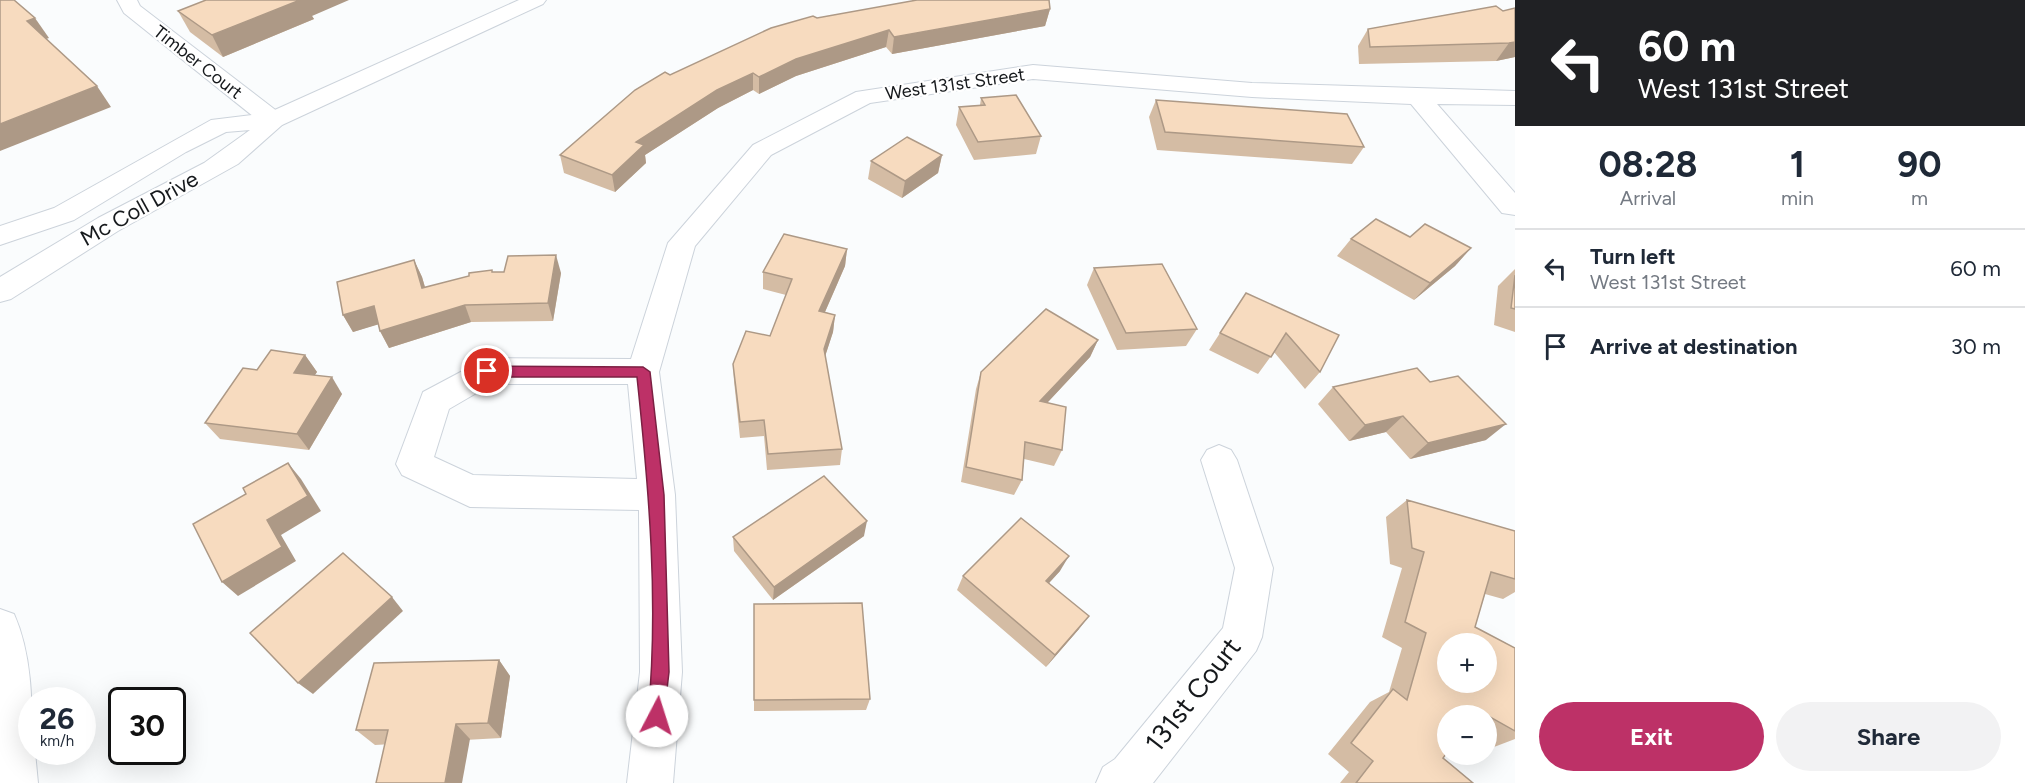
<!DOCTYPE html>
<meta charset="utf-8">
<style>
:root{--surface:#fff;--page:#f2f2f3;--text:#1f2937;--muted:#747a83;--line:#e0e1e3;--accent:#bd3167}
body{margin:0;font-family:Figtree,sans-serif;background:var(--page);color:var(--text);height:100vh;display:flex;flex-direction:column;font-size:22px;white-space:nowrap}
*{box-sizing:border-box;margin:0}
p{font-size:20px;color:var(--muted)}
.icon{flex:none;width:33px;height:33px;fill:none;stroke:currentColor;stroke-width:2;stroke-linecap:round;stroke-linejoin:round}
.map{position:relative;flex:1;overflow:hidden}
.drawer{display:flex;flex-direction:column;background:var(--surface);width:510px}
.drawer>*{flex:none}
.hud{background:#202124;color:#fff;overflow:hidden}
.controls{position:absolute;left:1437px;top:633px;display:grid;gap:12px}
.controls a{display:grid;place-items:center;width:60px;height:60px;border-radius:50%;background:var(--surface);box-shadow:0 6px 24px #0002;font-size:30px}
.speed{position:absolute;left:18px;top:687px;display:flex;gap:12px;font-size:30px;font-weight:700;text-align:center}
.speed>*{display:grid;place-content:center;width:78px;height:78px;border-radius:50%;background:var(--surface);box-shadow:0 6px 24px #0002;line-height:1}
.speed small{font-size:15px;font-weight:400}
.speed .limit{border:3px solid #111;border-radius:9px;background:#fff;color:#111}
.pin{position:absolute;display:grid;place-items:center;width:51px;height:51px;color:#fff;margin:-26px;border:3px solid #fff;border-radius:50%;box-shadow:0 2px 6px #0007}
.me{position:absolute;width:66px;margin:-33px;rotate:5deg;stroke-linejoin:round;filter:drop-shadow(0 0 4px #0008)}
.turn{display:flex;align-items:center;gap:21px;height:126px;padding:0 24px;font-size:27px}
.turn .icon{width:78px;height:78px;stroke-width:2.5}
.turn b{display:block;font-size:42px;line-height:51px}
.eta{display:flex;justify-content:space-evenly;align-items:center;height:102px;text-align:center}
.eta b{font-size:36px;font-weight:700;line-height:42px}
.primary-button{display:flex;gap:12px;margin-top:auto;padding:12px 24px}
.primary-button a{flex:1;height:69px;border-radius:36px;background:var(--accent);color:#fff;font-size:24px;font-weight:700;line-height:69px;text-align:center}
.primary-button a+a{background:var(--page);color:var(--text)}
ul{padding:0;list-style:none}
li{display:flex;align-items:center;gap:18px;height:78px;padding:0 24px;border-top:2px solid var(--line)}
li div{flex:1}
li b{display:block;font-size:22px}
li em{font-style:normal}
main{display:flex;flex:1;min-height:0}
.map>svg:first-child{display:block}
</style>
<main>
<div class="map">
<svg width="1515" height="783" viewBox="0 0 1515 783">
<rect width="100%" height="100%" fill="#fafcfd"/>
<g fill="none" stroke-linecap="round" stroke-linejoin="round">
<defs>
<g id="street">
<polygon points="117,0 137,0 140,6 282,115 285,120 282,125 273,127 264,125 124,13"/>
<path d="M1033,65L1252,83L1515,91V105L1437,104L1515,193V215L1502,213L1411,104L1252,97L1033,79L870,103L771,155L695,246L659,372L675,495L682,672L673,783H627L640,672L639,510L470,507L402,475L396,464L423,392L487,358L631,359L668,243L753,145L856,92ZM492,384H628L637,479L473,475L434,457L449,409Z"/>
<polygon points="1219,445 1231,450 1237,460 1273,568 1262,637 1256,651 1153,783 1096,783 1103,767 1115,759 1223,628 1235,568 1201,460 1207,450"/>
</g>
<g id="secondary">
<polygon points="519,0 546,0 543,4 282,125 238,164 118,231 11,299 0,302 0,277 98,218 204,163 250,130 226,132 186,152 74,220 0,245 0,226 54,208 211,120 268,113"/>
<path d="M0,609L14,614C33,657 32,706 32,752H35L38,783H0Z"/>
</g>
</defs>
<!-- street casing -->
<use href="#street" stroke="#ccd3db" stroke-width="2"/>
<!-- secondary casing -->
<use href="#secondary" stroke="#ccd3db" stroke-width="2"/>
<!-- street -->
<use href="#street" fill="#fff" fill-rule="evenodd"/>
<!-- secondary -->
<use href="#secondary" fill="#fff" fill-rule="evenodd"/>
</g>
<!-- wall -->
<g fill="#d4bca4">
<polygon points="1496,6 1515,57 1496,61 1359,64 1358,46 1368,29"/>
<polygon points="1050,9 1045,26 892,54 886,47 796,76 759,94 753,90 718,108 645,155 646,163 615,192 564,173 560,155 670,75 817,18"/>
<polygon points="178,11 312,16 314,19 223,57 190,32"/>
<polygon points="981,98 1041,136 1036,154 974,160 956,125 959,107 980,105"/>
<polygon points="1156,100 1364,147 1352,164 1157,150 1149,117"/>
<polygon points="942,155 938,173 902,198 868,179 871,161"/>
<polygon points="1410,237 1471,248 1455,266 1414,300 1337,256 1351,239"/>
<polygon points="847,249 845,266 825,312 835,315 833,332 825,356 842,449 840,465 767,470 764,436 740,438 734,381 733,364 770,336 786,295 763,289 763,272"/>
<polygon points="414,260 422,277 425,287 492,272 561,273 553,321 471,322 389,348 380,331 378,324 353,332 343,315"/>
<polygon points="1094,268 1197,329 1186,346 1117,350 1087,285"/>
<polygon points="1515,269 1515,332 1494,325 1498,286"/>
<polygon points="1246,293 1339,335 1320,372 1305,389 1274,352 1258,374 1209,350"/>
<polygon points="1098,340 1090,357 1047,403 1062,450 1054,466 1024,459 1022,480 1014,495 961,482 976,389 981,372"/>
<polygon points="305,355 317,372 314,375 342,394 309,450 220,439 205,423 257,370"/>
<polygon points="1333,387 1486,440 1410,459 1386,432 1349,441 1318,404"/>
<polygon points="1407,500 1515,531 1515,592 1503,599 1485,594 1475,627 1515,648 1515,739 1494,747 1486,743 1486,716 1448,716 1443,758 1473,783 1340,783 1349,772 1328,754 1370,702 1389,692 1402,648 1382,637 1402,568 1390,564 1386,517"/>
<polygon points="864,536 773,600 734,551 733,537"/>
<polygon points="1060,571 1049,583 1079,629 1046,667 957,590 963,576"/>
<polygon points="754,604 870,699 866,710 754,711"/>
<polygon points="499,660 510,676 501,738 375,745 356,730"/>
</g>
<!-- shaded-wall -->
<g fill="#ad9986">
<polygon points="300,0 349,0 312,16 314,19 223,57 212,35"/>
<polygon points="1050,9 1045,26 892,54 894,37"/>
<polygon points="35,18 49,38 41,41 27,21"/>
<polygon points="889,30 886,47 796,76 759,94 759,77 796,59"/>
<polygon points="1515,42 1515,57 1496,61 1509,43"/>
<polygon points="753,73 753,90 718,108 645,155 646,163 615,192 612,175 636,142 717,90"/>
<polygon points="97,86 111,107 0,151 0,124"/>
<polygon points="942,155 938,173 902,198 905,181"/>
<polygon points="1471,248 1455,266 1414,300 1430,283"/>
<polygon points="847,249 845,266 818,328 819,311"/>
<polygon points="556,255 561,273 553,321 548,303"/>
<polygon points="414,260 422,277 430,305 422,288"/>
<polygon points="465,305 471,322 389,348 380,331"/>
<polygon points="374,306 383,323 353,332 343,315"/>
<polygon points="835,315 833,332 822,366 824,349"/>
<polygon points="1098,340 1090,357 1033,418 1040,401"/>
<polygon points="305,355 317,372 305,390 294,373"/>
<polygon points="332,377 342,394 309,450 297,434"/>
<polygon points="1403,416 1386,432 1349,441 1365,425"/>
<polygon points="1506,424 1486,440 1410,459 1428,443"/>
<polygon points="288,463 301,479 321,511 281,535 296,561 238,596 222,582 267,520"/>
<polygon points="867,521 864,536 773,600 774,587"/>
<polygon points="1069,556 1060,571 1038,595 1046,581"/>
<polygon points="392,597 403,611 313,694 298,683"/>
<polygon points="1089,616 1079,629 1046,667 1055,655"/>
<polygon points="499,660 510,676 501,738 488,723"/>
<polygon points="456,724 470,739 462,783 445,783"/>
</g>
<!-- building -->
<g fill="#f7dbbf" stroke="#ad9986" stroke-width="1.5" fill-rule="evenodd">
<polygon points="0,0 14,0 35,18 27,21 97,86 0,124"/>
<polygon points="206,0 300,0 212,35 178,11"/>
<polygon points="917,0 1049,0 1050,9 894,37 889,30 796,59 759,77 753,73 717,90 636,142 644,145 612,175 560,155 635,90 665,72 670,75 771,28 813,16 817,18"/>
<polygon points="1496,6 1503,11 1515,8 1515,42 1509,43 1370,47 1368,29"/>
<polygon points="1016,95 1041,136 978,142 959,107 985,105 981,98"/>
<polygon points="1156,100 1347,114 1364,147 1165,132"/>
<polygon points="907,137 942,155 905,181 871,161"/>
<polygon points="1376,219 1410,237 1425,224 1471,248 1430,283 1351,239"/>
<polygon points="784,234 847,249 819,311 835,315 824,349 842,449 768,454 764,420 740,422 733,364 746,331 770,336 792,279 763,272"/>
<polygon points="556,255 548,303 465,305 380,331 374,306 343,315 337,282 414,260 422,288 469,276 469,273 492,270 492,272 504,272 508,256"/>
<polygon points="1162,264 1197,329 1126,333 1094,268"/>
<polygon points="1515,275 1515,309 1511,308"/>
<polygon points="1246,293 1339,335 1320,372 1286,333 1271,357 1220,333"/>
<polygon points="1046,309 1098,340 1040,401 1066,407 1062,450 1025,442 1022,480 966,467 981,372"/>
<polygon points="271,350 305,355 294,373 332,377 297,434 205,423 243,368 257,370"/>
<polygon points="1417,368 1430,382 1458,376 1506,424 1428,443 1403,416 1365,425 1333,387"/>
<polygon points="288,463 308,496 267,520 282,547 222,582 193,524 246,494 243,488"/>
<polygon points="824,476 867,521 774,587 733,537"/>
<path d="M1407,500L1515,531V579L1491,572L1475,627L1515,648V731L1476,709L1472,716H1448V751L1443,758L1473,783H1356L1373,761L1351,743L1393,689L1407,700L1426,633L1405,622L1424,552L1412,548ZM1448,644H1486V682H1448Z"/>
<polygon points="1021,518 1069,556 1046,581 1089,616 1055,655 963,576"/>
<polygon points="343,553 392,597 298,683 250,633"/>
<polygon points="862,603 870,699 754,700 754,604"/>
<polygon points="499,660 488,723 456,724 445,783 376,783 388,730 356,730 374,663"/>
</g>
<!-- route -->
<path fill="#bd3167" stroke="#7b2043" stroke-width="1.5" d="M487,366L643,367L650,372L664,495L669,672L663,723L657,725L650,723L648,716C659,604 649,490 637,377H487L481,371Z"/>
<g text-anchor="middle" stroke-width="4.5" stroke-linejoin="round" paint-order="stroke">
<!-- far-street labels -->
<g font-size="18" fill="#16191c" stroke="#fff">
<text transform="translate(198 62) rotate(38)" y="6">Timber Court</text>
<text transform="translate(955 84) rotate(-8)" y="6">West 131st Street</text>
</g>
<!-- street labels -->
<g font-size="22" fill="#16191c" stroke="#fff">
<text transform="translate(139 208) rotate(-29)" y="8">Mc Coll Drive</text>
</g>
<!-- near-street labels -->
<g font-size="27" fill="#16191c" stroke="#fff">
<text transform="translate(1193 695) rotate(-52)" y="9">131st Court</text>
</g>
</g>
</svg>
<div class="controls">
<a>+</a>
<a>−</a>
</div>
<div class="speed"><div>26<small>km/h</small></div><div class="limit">30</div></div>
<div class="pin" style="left:487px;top:371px;background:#d93025"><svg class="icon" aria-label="arrive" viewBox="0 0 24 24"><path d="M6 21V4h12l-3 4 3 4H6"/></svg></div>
<svg class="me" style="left:657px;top:716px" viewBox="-20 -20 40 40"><circle r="19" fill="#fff"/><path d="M0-13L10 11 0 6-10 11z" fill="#bd3167"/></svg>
</div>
<section class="drawer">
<div class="hud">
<div class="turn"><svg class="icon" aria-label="left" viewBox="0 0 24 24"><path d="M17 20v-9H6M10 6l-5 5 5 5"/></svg><div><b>60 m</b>West 131st Street</div></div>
</div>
<div class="eta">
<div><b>08:28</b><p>Arrival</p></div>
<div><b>1</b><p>min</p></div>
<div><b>90</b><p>m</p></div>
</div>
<ul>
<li><svg class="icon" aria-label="left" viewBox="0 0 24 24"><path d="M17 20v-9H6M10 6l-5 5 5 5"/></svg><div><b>Turn left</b><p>West 131st Street</p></div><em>60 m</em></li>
<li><svg class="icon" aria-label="arrive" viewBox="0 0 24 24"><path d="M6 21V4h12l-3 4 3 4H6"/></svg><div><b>Arrive at destination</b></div><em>30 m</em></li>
</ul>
<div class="primary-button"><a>Exit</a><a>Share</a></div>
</section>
</main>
